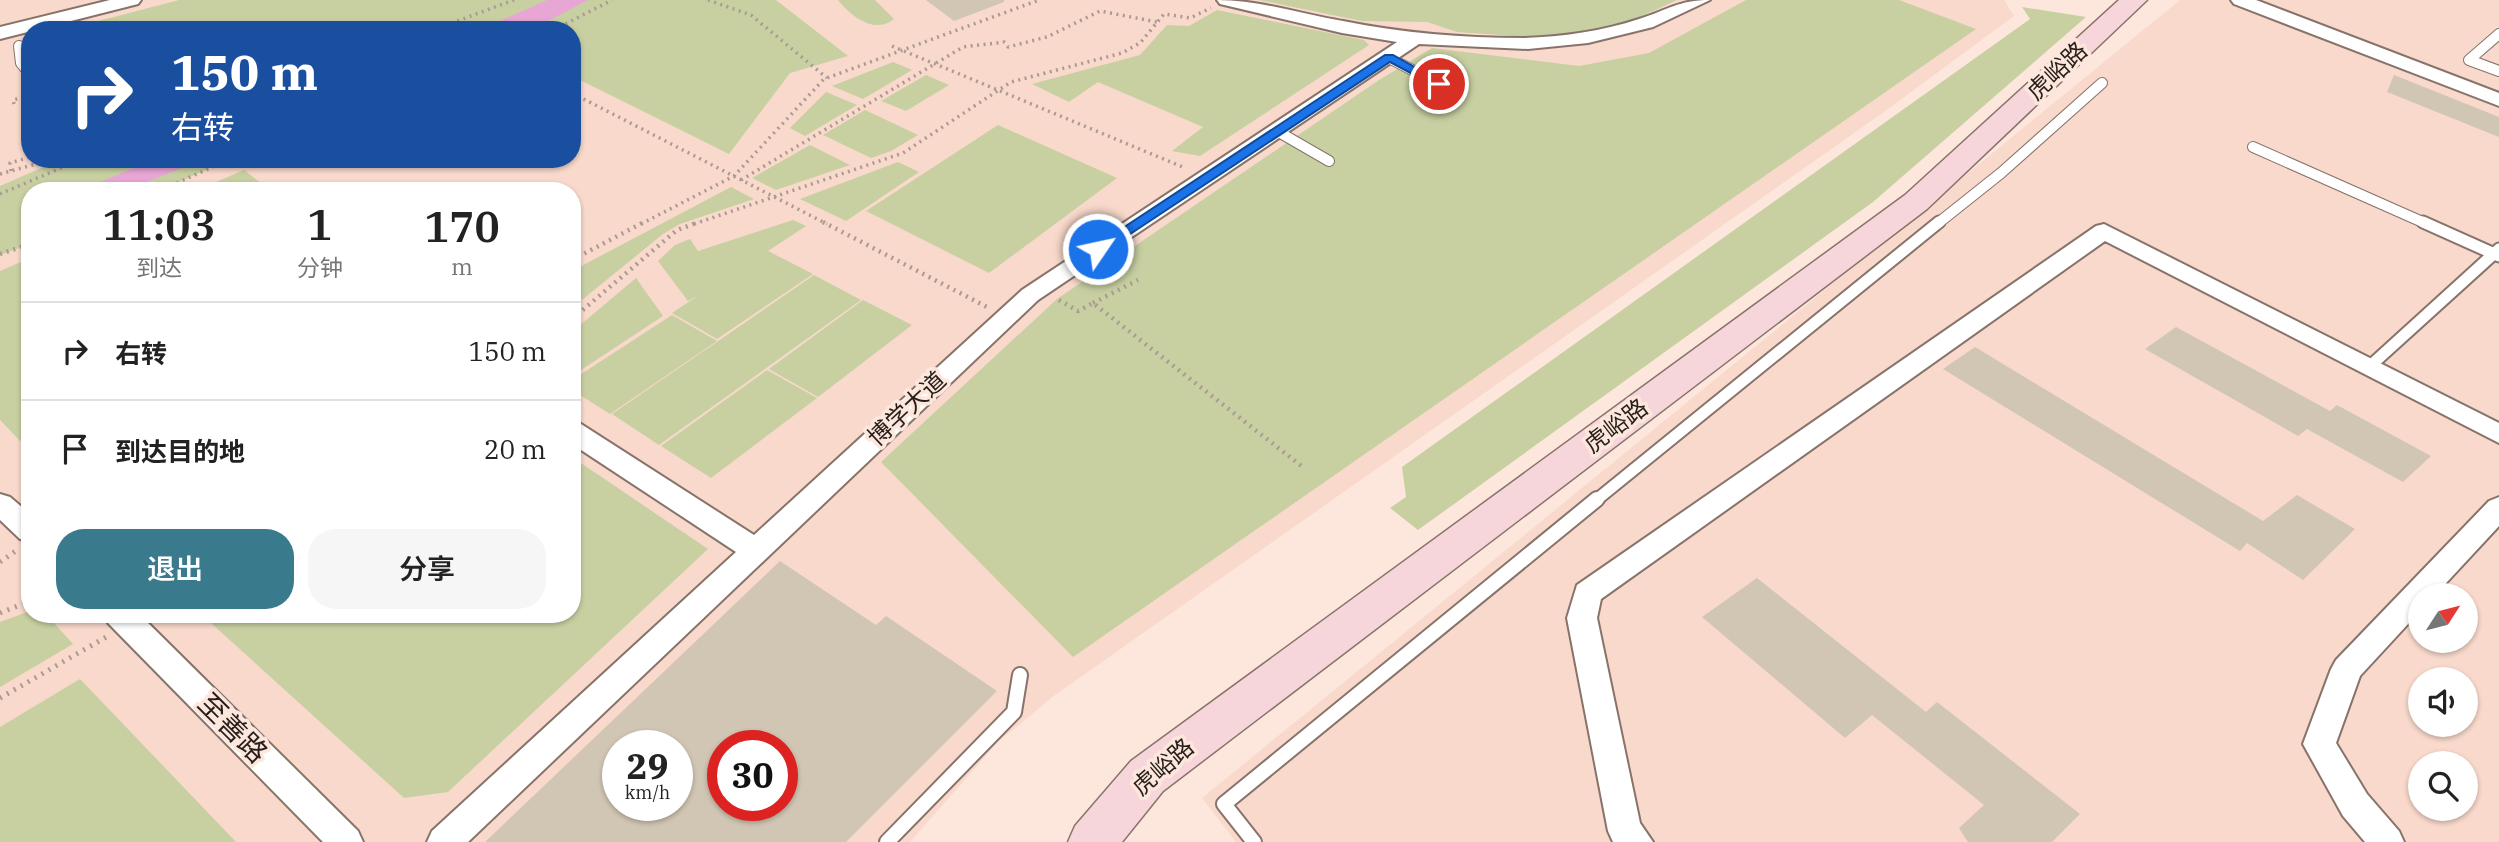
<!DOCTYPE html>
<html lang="zh">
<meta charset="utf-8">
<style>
:root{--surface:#fff;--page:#f6f6f6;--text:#222;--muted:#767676;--line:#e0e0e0;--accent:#3a7a8d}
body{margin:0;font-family:"IBM Plex Serif","Noto Sans SC",serif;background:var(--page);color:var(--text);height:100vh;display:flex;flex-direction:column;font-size:26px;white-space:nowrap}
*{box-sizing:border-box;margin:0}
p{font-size:23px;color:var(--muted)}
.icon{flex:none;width:38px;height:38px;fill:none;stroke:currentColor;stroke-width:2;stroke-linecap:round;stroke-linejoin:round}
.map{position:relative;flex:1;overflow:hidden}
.details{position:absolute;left:21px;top:182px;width:560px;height:441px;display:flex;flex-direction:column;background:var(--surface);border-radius:28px;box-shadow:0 2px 5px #0004}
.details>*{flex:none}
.banner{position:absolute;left:21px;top:21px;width:560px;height:147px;border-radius:28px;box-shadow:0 2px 5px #0004;background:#1a4fa0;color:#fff;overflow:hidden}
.needle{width:46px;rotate:54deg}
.controls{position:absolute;left:2408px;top:583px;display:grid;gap:14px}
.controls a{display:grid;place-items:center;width:70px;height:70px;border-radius:50%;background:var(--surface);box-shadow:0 2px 5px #0004;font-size:35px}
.speed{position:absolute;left:602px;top:730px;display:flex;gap:14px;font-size:35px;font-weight:700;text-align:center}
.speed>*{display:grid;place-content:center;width:91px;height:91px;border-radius:50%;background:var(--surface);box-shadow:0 2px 5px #0004;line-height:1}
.speed small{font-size:18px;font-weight:400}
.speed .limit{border:10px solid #d22;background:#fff;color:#111}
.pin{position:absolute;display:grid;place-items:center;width:60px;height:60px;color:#fff;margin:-30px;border:4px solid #fff;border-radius:50%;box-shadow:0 2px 7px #0007}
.me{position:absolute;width:77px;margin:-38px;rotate:56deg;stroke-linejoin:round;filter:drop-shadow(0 0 5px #0008)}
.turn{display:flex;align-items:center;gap:24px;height:147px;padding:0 35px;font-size:32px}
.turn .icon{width:91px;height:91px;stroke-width:2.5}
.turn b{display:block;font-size:49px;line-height:60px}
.eta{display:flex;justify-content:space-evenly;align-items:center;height:119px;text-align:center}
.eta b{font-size:42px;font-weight:600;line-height:49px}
.action{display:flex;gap:14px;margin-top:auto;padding:14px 35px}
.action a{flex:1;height:80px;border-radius:28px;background:var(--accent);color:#fff;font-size:28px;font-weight:600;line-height:80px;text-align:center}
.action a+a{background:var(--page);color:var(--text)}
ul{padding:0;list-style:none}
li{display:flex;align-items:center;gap:21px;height:98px;padding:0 35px;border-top:2px solid var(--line)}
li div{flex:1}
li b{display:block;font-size:26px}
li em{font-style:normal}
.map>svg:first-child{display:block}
</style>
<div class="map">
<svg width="2499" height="842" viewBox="0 0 2499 842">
<rect width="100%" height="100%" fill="#fde7dc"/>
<!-- built -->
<g fill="#f8d9cb" fill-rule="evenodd">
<path d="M0,0H2004L2014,16L1884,112L1055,695L998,742L910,842H0ZM30,30H572V159H30ZM30,191H572V614H30ZM618,746H677V805H618ZM723,746H782V805H723Z"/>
<path d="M2180,0H2499V842H1236L1202,798ZM2420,595H2466V640H2420ZM2420,679H2466V724H2420ZM2420,763H2466V808H2420Z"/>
</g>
<!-- green -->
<g fill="#c8d0a2">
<polygon points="179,0 776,0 848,56 790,73 729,154 572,76 572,30 74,30 75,27"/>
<path d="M838,0H875L894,19C874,35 851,16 838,0Z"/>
<polygon points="1259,0 1677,0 1627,23 1603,30 1528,37 1457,32 1427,22 1362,21"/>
<polygon points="1746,0 1899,0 1976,29 1073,657 881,462 1057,299 1379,80 1432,48 1579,66 1649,53"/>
<polygon points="2022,7 2086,17 1873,202 1418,530 1390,508 1406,497 1402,467 2030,19"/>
<polygon points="1217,10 1364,40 1369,45 1200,156 1172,151 1203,127 1098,82 1069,102 1032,84 1140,55 1167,25 1189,26"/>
<polygon points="893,62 912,70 863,99 832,86"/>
<polygon points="926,75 949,85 906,111 881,101"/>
<polygon points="826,92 857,105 805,136 790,128"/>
<polygon points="865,110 918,135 891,151 871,158 823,135"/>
<polygon points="998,125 1117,178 989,273 866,211"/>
<polygon points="810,145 850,165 776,190 752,178"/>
<polygon points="62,159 230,159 159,191 30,191 30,244 0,255 0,186"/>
<polygon points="898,162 919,172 846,221 800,199"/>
<polygon points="244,170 271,191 195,191"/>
<polygon points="731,187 754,199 680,224 663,234 572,308 572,271"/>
<polygon points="793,220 806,226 768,251 813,274 717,339 672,313 699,295 688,301 658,261 675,245 690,239 698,251"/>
<polygon points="30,258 30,451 0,420 0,271"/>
<polygon points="814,275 861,300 659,445 612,414"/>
<polygon points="636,278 663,316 572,376 572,332"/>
<polygon points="863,300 912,325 818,397 769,369"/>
<polygon points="672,315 717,341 610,414 572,390 572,380"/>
<polygon points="767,370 817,398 711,478 661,446"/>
<polygon points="572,457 708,549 448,792 404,798 201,614 572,614"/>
<polygon points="30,611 30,614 46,614 73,644 0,687 0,622"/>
<polygon points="80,679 236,842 0,842 0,727"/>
</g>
<!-- water -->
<g fill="#e8a6d5">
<polygon points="547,0 588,0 531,30 480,30"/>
<polygon points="155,159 206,159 123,191 79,191"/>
</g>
<!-- building -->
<g fill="#d1c6b3" fill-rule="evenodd">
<polygon points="926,0 1004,0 1004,2 954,21"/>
<polygon points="2394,75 2499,117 2499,137 2387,92"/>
<polygon points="2176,327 2330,411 2337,405 2431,456 2403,482 2307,429 2298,436 2145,349"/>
<polygon points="1975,347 2263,521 2297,495 2355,529 2303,580 2247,543 2240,551 1943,369"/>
<path d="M780,561L876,625L886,616L997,691L846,842H485ZM618,746H677V805H618ZM723,746H782V805H723Z"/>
<polygon points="1757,578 1926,712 1937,702 2080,814 2052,842 1968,842 1959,828 1984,805 1872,715 1845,738 1702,617"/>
</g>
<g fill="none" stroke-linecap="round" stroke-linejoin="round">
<defs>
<g id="lane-far2">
<polyline points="2499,34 2469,60 2499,71"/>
<polyline points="19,46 21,63 30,74"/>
<polyline points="1389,58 1459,94"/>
<polyline points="1277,131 1329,161"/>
<polyline points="2253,147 2427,224"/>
<polyline points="1937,224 2001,173 2102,83"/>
</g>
<g id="lane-far1">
<polyline points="2423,222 2499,256"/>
<polyline points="2369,367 2499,249"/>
<polyline points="1595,501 1939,222"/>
</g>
<g id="lane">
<polyline points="887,842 1014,712 1020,675"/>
<polyline points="1254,842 1224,804 1597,499"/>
</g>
<g id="street">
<polygon points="110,0 141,0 138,4 0,39 0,27"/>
<path d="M1217,0C1260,0 1300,14 1343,21C1403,33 1462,38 1523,38C1561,37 1603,31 1639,19C1668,10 1678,0 1710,0L1653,27L1588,43L1528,49L1419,44L1038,300L468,842H427L432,831L736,552L572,444V422L581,424L754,535L1022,290L1397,42L1342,33L1220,4Z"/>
<polygon points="2231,0 2256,0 2499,93 2499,106 2234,4"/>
<polygon points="2104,224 2499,423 2499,443 2105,241 1601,599 1597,618 1640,823 1653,842 1613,842 1608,831 1567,618 1577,585 2096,226"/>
<polygon points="0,494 10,497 30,514 30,542 20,539 0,520"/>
<polygon points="2499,497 2499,526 2435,595 2420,595 2420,611 2360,676 2336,743 2367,794 2399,831 2404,842 2365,842 2343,816 2303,744 2331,669 2336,660 2489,501"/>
<polygon points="104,614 139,614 358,831 363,842 323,842 108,623"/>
</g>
<polygon id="secondary" points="2119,0 2147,0 1927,209 1163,791 1122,842 1068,842 1075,826 1131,761 1905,195"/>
</defs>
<!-- lane-far2 casing -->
<use href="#lane-far2" stroke="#87736a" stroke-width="12"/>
<!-- lane-far1 casing -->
<use href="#lane-far1" stroke="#87736a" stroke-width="15"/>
<!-- lane casing -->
<use href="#lane" stroke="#87736a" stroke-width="18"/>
<!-- street casing -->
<use href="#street" stroke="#87736a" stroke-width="4"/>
<!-- secondary casing -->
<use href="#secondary" stroke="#87736a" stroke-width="3"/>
<!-- path-far2 -->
<g stroke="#ab9a92" stroke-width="3.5" stroke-dasharray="2 4.5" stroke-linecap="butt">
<polyline points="708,0 751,15 827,78"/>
<polyline points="433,30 514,0"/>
<polyline points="554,30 612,0"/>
<polyline points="892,46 1185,168"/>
<polyline points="572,93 827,224"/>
<polyline points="14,104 13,100 30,95"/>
<polyline points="11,171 10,163 30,157"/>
<polyline points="0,174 36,164 35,159"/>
<polyline points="741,180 963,47 1004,42 1008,47 1047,37 1100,11 1157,22"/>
<polyline points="159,191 230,159"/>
<polyline points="0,194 82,159"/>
<polyline points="641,224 734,176 824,79 1039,0"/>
<polyline points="694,224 903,153 1011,82 1122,53 1140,43 1164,14 1190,18 1211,8"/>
</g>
<!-- path-far1 -->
<g stroke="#ab9a92" stroke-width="4.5" stroke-dasharray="2 5" stroke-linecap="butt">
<polyline points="823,222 987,307"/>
<polyline points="0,254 30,244"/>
<polyline points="572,260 644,222"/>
<polyline points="1059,300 1078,311 1093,303 1304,468"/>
<polyline points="1093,303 1138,280"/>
<polyline points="572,319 677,230 699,222"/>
</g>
<!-- path -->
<g stroke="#ab9a92" stroke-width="5" stroke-dasharray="2 6" stroke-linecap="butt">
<polyline points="0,562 17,550"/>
<polyline points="0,613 30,601"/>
<polyline points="0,698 108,636"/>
</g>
<!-- lane-far2 -->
<use href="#lane-far2" stroke="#fff" stroke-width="10"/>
<!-- lane-far1 -->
<use href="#lane-far1" stroke="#fff" stroke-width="11"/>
<!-- lane -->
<use href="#lane" stroke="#fff" stroke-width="14"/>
<!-- street -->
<use href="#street" fill="#fff" fill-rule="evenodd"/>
<!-- secondary -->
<use href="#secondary" fill="#f7d6db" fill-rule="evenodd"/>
</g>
<!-- route -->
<polygon fill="#1a73e8" stroke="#114b97" stroke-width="2" points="1385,55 1393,55 1445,84 1435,86 1390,62 1103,252 1091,249"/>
<g text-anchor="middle" stroke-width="7" stroke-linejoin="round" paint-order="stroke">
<!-- street labels -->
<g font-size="24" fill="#261e1b" stroke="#fde7dc">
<text transform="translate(2057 71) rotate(-43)" y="8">虎峪路</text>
<text transform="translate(907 409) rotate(-43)" y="8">博学大道</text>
<text transform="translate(1616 426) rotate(-37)" y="8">虎峪路</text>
<text transform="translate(1163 767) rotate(-41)" y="8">虎峪路</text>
</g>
<!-- near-street labels -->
<g font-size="28" fill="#261e1b" stroke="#fde7dc">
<text transform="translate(233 728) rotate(45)" y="10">至善路</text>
</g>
</g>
</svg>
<div class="controls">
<a><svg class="needle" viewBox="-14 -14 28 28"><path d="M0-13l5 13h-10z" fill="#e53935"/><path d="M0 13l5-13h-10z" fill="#767676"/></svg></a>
<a><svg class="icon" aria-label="sound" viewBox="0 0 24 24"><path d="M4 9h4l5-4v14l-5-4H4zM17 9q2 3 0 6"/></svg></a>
<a><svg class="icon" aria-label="search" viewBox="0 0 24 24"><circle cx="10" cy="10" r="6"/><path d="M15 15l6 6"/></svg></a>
</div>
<div class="speed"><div>29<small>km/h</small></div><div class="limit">30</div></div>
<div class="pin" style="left:1439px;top:84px;background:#d93025"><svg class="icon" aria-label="arrive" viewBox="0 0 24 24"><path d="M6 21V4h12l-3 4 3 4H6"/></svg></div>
<svg class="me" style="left:1098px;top:249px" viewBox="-20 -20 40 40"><circle r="17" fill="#1a73e8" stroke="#fff" stroke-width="3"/><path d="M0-11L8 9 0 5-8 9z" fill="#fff"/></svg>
<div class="banner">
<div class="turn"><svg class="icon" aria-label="right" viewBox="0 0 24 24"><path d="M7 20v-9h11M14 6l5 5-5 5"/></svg><div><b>150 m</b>右转</div></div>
</div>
<section class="details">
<div class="eta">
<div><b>11:03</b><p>到达</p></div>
<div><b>1</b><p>分钟</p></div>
<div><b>170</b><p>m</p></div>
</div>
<ul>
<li><svg class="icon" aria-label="right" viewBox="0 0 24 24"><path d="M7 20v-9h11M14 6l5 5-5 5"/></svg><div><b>右转</b></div><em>150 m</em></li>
<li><svg class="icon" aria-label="arrive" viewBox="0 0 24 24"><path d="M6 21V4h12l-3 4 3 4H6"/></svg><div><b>到达目的地</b></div><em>20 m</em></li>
</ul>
<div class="action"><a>退出</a><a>分享</a></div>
</section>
</div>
